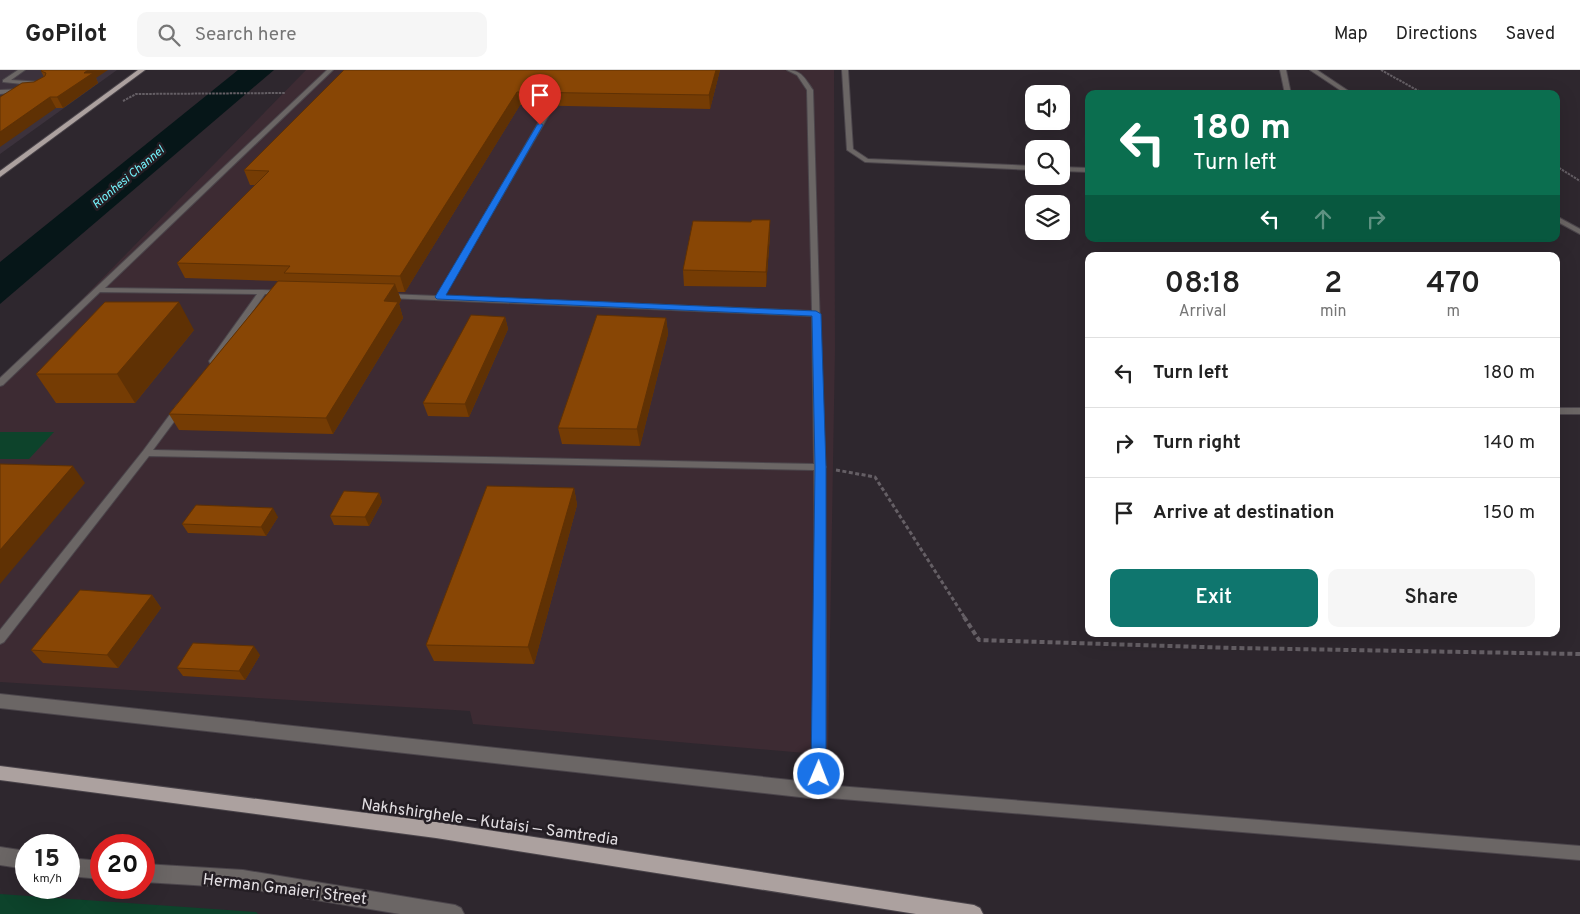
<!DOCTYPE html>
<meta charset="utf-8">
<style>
:root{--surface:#fff;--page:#f6f6f6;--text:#222;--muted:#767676;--line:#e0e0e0;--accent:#0f766e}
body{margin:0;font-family:Overpass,sans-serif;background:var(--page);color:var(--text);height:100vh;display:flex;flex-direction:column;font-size:19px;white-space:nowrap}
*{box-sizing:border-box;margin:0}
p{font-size:16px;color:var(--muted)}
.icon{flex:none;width:28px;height:28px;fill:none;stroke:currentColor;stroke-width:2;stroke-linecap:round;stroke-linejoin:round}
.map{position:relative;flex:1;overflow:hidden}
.details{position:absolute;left:1085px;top:182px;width:475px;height:385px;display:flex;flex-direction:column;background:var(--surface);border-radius:10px;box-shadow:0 5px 20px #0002}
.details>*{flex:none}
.guide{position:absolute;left:1085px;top:20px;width:475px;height:152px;border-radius:10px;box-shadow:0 5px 20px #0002;background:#0b6e4f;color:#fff;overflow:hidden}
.fabs{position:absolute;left:1025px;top:15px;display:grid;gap:10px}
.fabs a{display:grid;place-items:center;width:45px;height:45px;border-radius:10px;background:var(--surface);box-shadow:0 5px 20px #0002;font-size:25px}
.speed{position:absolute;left:15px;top:764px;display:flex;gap:10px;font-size:25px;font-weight:700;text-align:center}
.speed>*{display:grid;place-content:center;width:65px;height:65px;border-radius:50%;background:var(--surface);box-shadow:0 5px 20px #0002;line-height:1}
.speed small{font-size:12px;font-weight:400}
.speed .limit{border:8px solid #d22;background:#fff;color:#111}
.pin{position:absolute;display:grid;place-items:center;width:42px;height:42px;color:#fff;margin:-51px -21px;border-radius:50% 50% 50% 0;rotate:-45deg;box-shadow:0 0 5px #0007}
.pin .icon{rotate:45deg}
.me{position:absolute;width:55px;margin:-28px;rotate:1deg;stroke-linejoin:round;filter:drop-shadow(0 0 4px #0008)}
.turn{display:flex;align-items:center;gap:18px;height:105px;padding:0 25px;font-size:22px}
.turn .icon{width:65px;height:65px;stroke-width:2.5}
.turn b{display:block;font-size:35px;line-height:42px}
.lanes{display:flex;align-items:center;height:48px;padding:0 25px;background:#0003;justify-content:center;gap:25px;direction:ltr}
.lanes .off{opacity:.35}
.eta{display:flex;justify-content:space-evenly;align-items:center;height:85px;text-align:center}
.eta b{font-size:30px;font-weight:600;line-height:35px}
.action{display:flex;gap:10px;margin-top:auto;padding:10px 25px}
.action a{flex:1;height:58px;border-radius:10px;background:var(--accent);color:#fff;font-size:20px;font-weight:600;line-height:58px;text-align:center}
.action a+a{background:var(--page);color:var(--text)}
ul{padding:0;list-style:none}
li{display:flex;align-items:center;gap:15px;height:70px;padding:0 25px;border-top:1px solid var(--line)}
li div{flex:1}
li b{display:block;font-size:19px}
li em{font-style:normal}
header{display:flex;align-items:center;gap:30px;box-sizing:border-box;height:70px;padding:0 25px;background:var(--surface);border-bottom:1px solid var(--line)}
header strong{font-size:24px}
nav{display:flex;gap:28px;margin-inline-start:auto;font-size:18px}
.search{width:350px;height:45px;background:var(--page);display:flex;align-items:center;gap:12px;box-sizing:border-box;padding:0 18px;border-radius:10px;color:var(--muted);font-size:19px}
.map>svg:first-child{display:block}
</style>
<header>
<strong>GoPilot</strong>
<div class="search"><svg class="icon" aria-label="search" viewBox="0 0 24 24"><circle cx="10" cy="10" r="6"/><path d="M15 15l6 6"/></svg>Search here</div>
<nav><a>Map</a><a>Directions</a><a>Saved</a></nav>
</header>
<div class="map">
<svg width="1580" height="844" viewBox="0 0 1580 844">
<rect width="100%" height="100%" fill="#2e272e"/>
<!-- industrial -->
<polygon fill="#3d2b33" points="306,0 834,0 835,278 828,685 473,654 470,641 0,612 0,313"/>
<!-- built -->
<polygon fill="#3c323c" points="0,0 117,0 0,84"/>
<!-- green -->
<g fill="#0d432b">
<polygon points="0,362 54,362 29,389 0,389"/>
<polygon points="0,824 256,842 258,844 0,844"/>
</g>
<!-- water -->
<polygon fill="#061618" points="238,0 274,0 0,234 0,192"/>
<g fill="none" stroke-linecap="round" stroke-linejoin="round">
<defs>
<g id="service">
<polygon points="18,0 25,0 11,10 42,12 45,14 42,16 3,12 3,10"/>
<polygon points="327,0 333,0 105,218 263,220 284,221 285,223 281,225 265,224 216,293 210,293 209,291 257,224 100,222 3,315 0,316 0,308"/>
<path d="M787,0C802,0 805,9 813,20L824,395L826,397L824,399L826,546L825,715L1580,776V790L818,727L813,725L811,721L815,546L814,400L149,386L4,572L0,574V560L143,381L177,335L180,334L185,337L153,380L814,394L812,246L388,228L384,226L388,224L437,226L547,38L550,36L553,38L444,226L812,241L807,20L797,5Z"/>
<polygon points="842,0 848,0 853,79 868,89 1034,96 1034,100 865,92 847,80"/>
<polygon points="1280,0 1286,0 1291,24 1285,24"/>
<polygon points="1310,0 1317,0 1353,24 1346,24"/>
<polygon points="24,19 25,20 22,22 0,24 0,20"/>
<polygon points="1061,97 1089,98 1089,102 1061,101"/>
<polygon points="1556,146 1580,159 1580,164 1556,151"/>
<rect x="1556" y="338" width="24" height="6"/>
</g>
<g id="minor">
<polygon points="0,624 818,713 824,716 826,721 824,726 818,729 0,638"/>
<polygon points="0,777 26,781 26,799 0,795"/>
<polygon points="69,788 101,791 101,809 69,806"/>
<polygon points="144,794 243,800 455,835 461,838 464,844 400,844 243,818 144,812"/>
</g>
<g id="primary">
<polygon points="138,0 145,0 0,107 0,101"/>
<polygon points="0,696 436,752 974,835 980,838 983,844 916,844 436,768 0,710"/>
</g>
</defs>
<!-- service casing -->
<use href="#service" stroke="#4b454b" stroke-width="2"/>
<!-- minor casing -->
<use href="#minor" stroke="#4b454b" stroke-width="2"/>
<!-- primary casing -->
<use href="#primary" stroke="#4b454b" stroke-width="2"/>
<!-- path-far2 -->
<g stroke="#655f65" stroke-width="2" stroke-dasharray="2.5 1" stroke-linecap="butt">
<polyline points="1381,0 1424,24"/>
<polyline points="123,31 136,24 285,23"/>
<polyline points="1556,96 1580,111"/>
</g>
<!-- path-far1 -->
<polyline stroke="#655f65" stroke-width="3" stroke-dasharray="4 2.5" stroke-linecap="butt" points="836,400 875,407 965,548"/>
<!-- path -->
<polyline stroke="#655f65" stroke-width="4" stroke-dasharray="5 3" stroke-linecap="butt" points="964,547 979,570 1235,578 1580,584"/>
<!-- service -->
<use href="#service" fill="#6b6665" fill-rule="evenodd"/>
<!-- minor -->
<use href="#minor" fill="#6b6665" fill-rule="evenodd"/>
<!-- primary -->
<use href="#primary" fill="#aca19f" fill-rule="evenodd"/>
</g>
<!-- wall -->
<g fill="#753c04">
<polygon points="344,0 720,0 710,39 520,35 405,222 398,222 401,230 399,234 403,248 333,364 179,360 169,344 278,211 185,208 177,193 255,115 250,115 244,100"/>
<polygon points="41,1 96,8 98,13 63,38 56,38 34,12 44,7"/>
<polygon points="770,150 770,165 766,217 684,216 683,200 751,152"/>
<polygon points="505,247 508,259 469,347 428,346 423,333"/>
<polygon points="666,248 668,264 640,376 562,374 558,358"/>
<polygon points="194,260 135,333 56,333 36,304"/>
<polygon points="574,418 577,435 534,594 434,591 426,575"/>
<polygon points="379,423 382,432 369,456 334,455 330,446"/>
<polygon points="278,447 266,466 188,463 182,454"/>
<polygon points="152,525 161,538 118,598 43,593 31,580"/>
<polygon points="260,585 245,610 183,606 177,598"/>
</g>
<!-- shaded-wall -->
<g fill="#5f3104">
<polygon points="88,0 108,0 96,8 98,13 63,38 57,27"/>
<polygon points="716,0 720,0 710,39 709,25"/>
<polygon points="517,22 520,35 405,222 400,206"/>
<polygon points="50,27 56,38 0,77 0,62"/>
<polygon points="770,150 770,165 766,217 766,202"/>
<polygon points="395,214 401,230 399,234 403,248 333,364 326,348 384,231"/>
<polygon points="179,232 194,260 135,333 117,304"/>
<polygon points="505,247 508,259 469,347 465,334"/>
<polygon points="666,248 668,264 640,376 637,359"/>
<polygon points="73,396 85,413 0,514 0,480"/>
<polygon points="574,418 577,435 534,594 528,577"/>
<polygon points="379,423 382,432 369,456 365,447"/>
<polygon points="273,438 278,447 266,466 261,457"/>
<polygon points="152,525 161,538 118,598 107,585"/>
<polygon points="254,576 260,585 245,610 239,601"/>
</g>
<!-- building -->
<g fill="#884605" stroke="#5f3104">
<polygon points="42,0 88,0 84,3 93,3 57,27 50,27 0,62 0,27 22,13 34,12 45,6 46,3 41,1"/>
<polygon points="344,0 716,0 709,25 517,22 400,206 284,203 290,196 177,193 269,101 244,100"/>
<polygon points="752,150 770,150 766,202 683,200 693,151 751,152"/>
<polygon points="278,211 395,214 384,231 398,232 326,348 169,344"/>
<polygon points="105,232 179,232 117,304 36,304"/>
<polygon points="471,245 505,247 465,334 423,333"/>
<polygon points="597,245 666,248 637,359 558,358"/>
<polygon points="0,394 73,396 0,480"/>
<polygon points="487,416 574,418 528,577 426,575"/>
<polygon points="344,421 379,423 365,447 330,446"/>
<polygon points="196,435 273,438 261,457 182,454"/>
<polygon points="80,520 152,525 107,585 31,580"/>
<polygon points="193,573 254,576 239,601 177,598"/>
</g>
<!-- route -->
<polygon fill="#1a73e8" stroke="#114b97" points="540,53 543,55 446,225 816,241 821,244 826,397 826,704 824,709 819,711 813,709 811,704 815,397 812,246 437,229 435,227 537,55"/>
<g text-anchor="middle" stroke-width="5" stroke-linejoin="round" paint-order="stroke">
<!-- far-water labels -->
<g font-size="12" font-style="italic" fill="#75f5fe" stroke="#241e24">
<text transform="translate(128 107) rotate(-40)" y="4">Rionhesi Channel</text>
</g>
<!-- near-street labels -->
<g font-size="16" fill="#e4e0e4" stroke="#241e24">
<text transform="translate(490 751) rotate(8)" y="6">Nakhshirghele — Kutaisi — Samtredia</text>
<text transform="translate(285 818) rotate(7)" y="6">Herman Gmaieri Street</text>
</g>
</g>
</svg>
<div class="fabs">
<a><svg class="icon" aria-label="sound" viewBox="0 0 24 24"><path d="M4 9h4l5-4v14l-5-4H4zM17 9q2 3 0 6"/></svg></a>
<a><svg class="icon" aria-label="search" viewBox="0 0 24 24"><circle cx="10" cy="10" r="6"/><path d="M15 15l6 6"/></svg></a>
<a><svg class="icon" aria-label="layers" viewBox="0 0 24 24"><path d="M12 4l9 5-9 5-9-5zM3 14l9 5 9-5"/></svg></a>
</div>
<div class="speed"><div>15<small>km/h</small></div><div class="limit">20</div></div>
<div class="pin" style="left:540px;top:55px;background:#d93025"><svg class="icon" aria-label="arrive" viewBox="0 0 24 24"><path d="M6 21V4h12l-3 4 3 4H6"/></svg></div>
<svg class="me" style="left:819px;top:704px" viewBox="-20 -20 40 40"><circle r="17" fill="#1a73e8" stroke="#fff" stroke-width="3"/><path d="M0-11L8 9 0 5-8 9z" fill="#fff"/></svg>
<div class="guide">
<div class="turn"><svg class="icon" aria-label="left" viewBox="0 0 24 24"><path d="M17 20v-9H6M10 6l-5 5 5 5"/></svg><div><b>180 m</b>Turn left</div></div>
<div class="lanes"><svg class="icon" aria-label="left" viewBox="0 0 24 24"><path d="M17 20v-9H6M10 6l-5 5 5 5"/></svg><svg class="icon off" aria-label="ahead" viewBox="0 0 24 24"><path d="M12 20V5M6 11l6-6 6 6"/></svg><svg class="icon off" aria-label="right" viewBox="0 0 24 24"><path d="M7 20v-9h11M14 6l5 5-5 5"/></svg></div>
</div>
<section class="details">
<div class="eta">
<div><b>08:18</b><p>Arrival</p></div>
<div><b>2</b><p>min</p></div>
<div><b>470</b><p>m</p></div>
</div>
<ul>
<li><svg class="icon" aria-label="left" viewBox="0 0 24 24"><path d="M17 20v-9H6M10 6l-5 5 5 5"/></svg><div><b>Turn left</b></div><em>180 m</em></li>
<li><svg class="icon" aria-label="right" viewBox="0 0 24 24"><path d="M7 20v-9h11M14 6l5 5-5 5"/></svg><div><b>Turn right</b></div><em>140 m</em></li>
<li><svg class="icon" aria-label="arrive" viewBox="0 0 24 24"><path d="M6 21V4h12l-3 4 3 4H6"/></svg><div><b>Arrive at destination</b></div><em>150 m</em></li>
</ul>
<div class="action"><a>Exit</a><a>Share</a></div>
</section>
</div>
